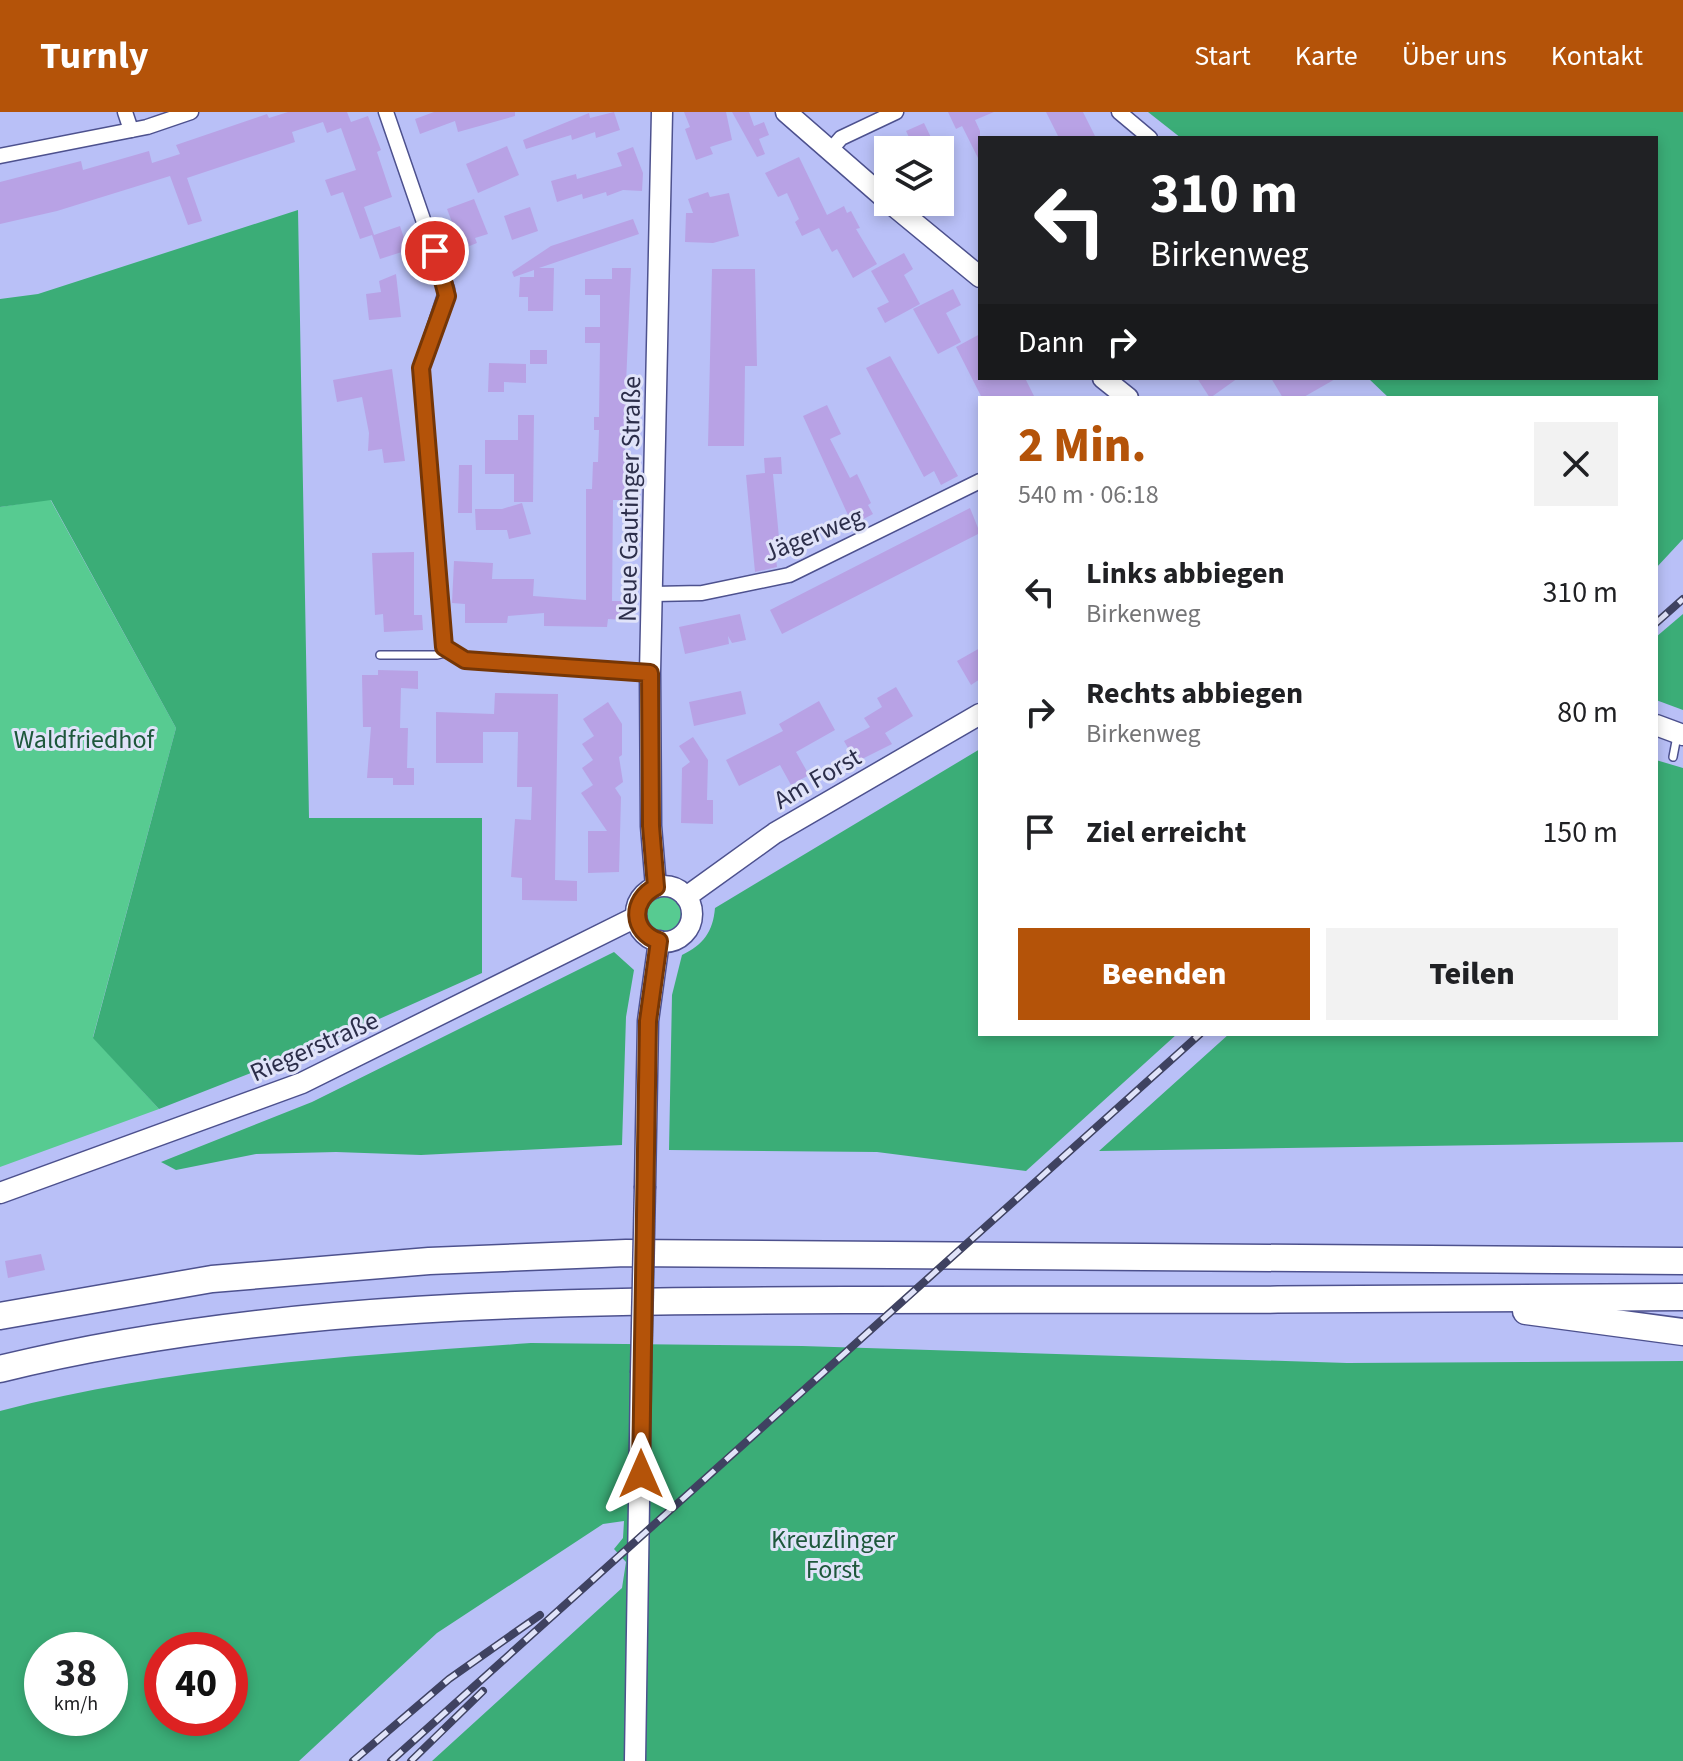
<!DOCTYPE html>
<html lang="de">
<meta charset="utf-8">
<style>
:root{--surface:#fff;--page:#f2f2f2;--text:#202124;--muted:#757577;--accent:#b45309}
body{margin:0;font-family:"Source Sans 3",sans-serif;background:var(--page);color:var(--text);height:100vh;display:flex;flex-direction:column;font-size:30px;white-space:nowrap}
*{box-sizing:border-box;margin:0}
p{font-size:26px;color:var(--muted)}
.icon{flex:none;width:44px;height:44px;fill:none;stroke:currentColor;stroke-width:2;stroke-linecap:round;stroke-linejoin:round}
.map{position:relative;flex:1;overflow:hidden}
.drawer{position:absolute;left:978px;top:284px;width:680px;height:640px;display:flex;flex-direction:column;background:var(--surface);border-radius:0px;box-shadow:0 4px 12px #0003}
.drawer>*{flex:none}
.hud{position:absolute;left:978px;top:24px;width:680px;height:244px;border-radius:0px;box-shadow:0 4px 12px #0003;background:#202124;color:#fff;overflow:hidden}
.buttons{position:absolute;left:874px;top:24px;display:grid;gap:16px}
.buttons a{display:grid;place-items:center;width:80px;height:80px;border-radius:0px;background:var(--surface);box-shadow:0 4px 12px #0003;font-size:40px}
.speed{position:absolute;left:24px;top:1520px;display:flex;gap:16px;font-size:40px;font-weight:700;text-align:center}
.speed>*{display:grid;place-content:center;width:104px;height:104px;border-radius:50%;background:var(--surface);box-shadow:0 4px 12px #0003;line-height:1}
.speed small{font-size:20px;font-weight:400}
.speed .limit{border:12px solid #d22;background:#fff;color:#111}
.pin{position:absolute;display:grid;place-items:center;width:68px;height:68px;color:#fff;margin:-34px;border:4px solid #fff;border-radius:50%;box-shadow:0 2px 8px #0007}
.me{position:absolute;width:88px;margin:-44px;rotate:0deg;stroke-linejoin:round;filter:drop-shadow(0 0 6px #0008)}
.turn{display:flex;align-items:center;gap:28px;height:168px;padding:0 40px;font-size:36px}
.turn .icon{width:104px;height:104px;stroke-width:2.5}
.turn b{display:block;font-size:56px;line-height:68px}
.then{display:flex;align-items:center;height:76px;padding:0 40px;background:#0003;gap:16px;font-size:30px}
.round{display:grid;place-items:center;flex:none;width:84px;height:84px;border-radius:0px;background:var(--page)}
.summary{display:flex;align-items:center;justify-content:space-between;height:136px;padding:0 40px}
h1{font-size:48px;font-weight:800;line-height:60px;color:var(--accent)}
.action{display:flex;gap:16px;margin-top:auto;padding:16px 40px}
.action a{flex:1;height:92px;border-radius:0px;background:var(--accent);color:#fff;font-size:32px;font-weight:800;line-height:92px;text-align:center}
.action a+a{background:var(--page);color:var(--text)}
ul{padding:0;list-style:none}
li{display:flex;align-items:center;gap:24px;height:120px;padding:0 40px}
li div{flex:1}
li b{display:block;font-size:30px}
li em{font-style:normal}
header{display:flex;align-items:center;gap:48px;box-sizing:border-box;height:112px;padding:0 40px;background:var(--accent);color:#fff}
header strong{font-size:38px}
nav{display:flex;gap:44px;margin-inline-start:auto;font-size:28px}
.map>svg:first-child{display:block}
</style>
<header>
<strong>Turnly</strong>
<nav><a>Start</a><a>Karte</a><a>Über uns</a><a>Kontakt</a></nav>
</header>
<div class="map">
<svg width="1683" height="1649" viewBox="0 0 1683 1649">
<rect width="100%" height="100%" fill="#b9c0f7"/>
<!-- green -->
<g fill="#57cb91">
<polygon points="50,387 176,616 93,925 159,997 0,1055 0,395"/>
<circle cx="664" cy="802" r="18"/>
</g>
<!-- forest -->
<g fill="#3bad77" fill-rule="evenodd">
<polygon points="1148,0 1683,0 1683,427 1656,456 1656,286 1389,286 1368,266 1656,266 1656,26 1181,26"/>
<polygon points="298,98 309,706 482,706 482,861 312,937 159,997 93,926 176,616 51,388 0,395 0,187 38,182"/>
<polygon points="1683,502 1683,598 1656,588 1656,525"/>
<path d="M980,637V922H1177L1026,1059L877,1040L669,1038L672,883L682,843C703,833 713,820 715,796Z"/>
<polygon points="1656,648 1683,656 1683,1030 1099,1039 1229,922 1656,922"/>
<polygon points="614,840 634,858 626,905 622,1033 421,1043 336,1040 256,1042 176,1058 161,1050 312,990"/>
<path d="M531,1231L802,1234L1347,1251L1683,1249V1649H432L622,1476L626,1450L614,1437L623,1426L624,1409L603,1412L437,1521L299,1649H0V1299C173,1254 353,1244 531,1231ZM42,1538H110V1606H42ZM162,1538H230V1606H162Z"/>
</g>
<!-- building -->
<g fill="#b8a2e5">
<polygon points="288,0 347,0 351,10 368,4 381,38 377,40 392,85 364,95 374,123 400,114 408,138 380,147 372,123 360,127 343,80 331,84 325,68 356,58 341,16 327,21 323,10 292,20 295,30 187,66 202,109 188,113 170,64 57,99 0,112 0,70 81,49 83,58 149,39 152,51 180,42 176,33 267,2 269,6"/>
<polygon points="434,0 515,0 515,4 458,20 455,9 420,22 415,7"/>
<polygon points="614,0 620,18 596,26 595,20 572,28 571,23 526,37 523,28 589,1 590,6"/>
<polygon points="684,0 726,0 732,28 710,35 713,42 696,48 685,17 690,15"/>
<polygon points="732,0 749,0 754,14 764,10 769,23 759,27 765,42 757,45"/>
<polygon points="948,0 994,0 975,8 980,19 980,50 962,14 956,17"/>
<polygon points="1046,0 1083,0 1096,26 1059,26"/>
<polygon points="924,11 925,13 937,38 915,38 906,19"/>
<polygon points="507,34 519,63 478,81 466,52"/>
<polygon points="633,35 643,61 642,79 623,78 607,84 606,80 583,87 582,82 557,90 551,69 576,62 577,67 622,54 617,41"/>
<polygon points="799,45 827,103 844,94 847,101 851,99 860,116 856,117 877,152 853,166 837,137 832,140 819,116 802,124 795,110 799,107 787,81 778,85 765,61"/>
<polygon points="708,80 710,85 729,81 739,124 713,131 685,130 686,101 693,101 688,87"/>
<polygon points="474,87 488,122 475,126 477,131 462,137 447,97"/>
<polygon points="530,95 538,119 512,128 504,104"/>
<polygon points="633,107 639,122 539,156 554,156 553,199 528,199 528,185 519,185 520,165 534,165 534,158 514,165 512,160 551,134"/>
<polygon points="904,141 913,157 904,163 920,192 885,211 877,196 889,190 871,159"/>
<polygon points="612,156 631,156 626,272 630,336 625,336 624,388 613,388 612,489 625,489 625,508 608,507 607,515 544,514 544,501 508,504 507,511 465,511 465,492 452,491 454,449 493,451 492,467 534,467 533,484 586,488 586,377 592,377 593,350 598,350 599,318 594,318 594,305 599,305 600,231 585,231 585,215 600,215 600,183 585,183 585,167 612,167"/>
<polygon points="712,157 755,157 757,254 745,254 744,334 708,334"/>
<polygon points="396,162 401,205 369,208 366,182 381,180 379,169"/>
<polygon points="953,177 961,193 946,201 961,230 938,242 913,197"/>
<polygon points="980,222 980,266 1025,266 1035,286 982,286 956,235"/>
<rect x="530" y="238" width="17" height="14"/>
<polygon points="890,244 958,364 941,373 934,359 924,365 866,256"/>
<polygon points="489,251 526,252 526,271 504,270 504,280 488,280"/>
<polygon points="392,257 405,349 384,351 382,337 368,339 369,321 362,285 337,290 333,268"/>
<polygon points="1197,266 1238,266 1210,286"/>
<polygon points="1271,266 1337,266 1302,286 1283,286"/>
<polygon points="827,293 841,322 830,327 850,366 857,362 871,391 868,393 873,402 858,410 854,400 848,403 803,304"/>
<polygon points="518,303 534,303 533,390 514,390 514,362 485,362 485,328 518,328"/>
<polygon points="781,345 782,362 773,362 781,447 776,447 777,455 755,460 746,363 765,361 764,346"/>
<polygon points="459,353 472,353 472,401 458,401"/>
<polygon points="522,391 531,422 509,427 507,418 476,418 475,397 502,397"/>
<polygon points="970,396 980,421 782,522 770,498"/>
<polygon points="414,440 414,503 422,503 423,518 384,520 383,502 375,503 372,441"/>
<polygon points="740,502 746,528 732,531 728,524 729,532 685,542 679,515"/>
<polygon points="980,536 980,567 971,573 957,549"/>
<polygon points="378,558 418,559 418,577 401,576 400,616 408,616 407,656 414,656 414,673 393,673 393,666 367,666 371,615 363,615 362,563 378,563"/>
<polygon points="896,575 913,604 885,621 892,632 856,650 844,629 870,615 864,606 882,595 877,586"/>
<polygon points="741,579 746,602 694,614 689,590"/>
<polygon points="495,581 558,582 555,768 577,769 577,789 522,788 522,766 511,765 515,707 531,708 532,675 517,675 518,620 483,620 483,651 436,651 436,600 494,602"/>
<polygon points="819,589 835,618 796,640 809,663 791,673 780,653 739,674 726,648 783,619 779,612"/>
<polygon points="608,590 622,612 622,643 619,645 623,670 615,676 621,685 619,760 588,761 588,719 607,719 581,681 593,673 582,656 593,648 582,632 594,624 583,607"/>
<polygon points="693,625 708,648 707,688 713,688 713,712 681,711 682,656 690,650 679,634"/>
<polygon points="41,1142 45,1158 8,1166 5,1149"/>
</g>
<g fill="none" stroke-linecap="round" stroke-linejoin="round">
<defs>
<g id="lane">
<polyline points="380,543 437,543 449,540"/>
<polyline points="1673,645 1677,624"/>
</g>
<g id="street">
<polyline points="125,0 131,18"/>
<polyline points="386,0 447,177 421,256 444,535 465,548 650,561"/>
<polyline points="1119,0 1150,26"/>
<polyline points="829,40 841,26 896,0"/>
<polyline points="0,44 147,15 191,0"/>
<polyline points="654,482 702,481 789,463 980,369"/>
</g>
<g id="secondary">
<polyline points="786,0 888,89"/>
<polyline points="889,90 980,165"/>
<polyline points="1103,266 1128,286"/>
<polyline points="1656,613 1683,623"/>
<circle cx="664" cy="802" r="28"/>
<polyline points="656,775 651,714 650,561 662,0"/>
<polyline points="686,785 775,721 980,602"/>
<polyline points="645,1074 648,909 659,829"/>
<polyline points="0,1081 302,971 636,805"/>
<polyline points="635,1649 641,1261"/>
</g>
<g id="highway">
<polyline points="1526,1199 1683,1220"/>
<polyline points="0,1204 212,1167 429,1149 626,1141 1683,1149"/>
<path d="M0,1257C278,1188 583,1189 869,1188C1140,1188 1412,1188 1683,1185"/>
</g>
</defs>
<!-- lane casing -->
<use href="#lane" stroke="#4d518e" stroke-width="10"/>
<!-- street casing -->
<use href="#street" stroke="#4d518e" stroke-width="17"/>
<!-- secondary casing -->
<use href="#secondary" stroke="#4d518e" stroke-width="23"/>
<!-- highway casing -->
<use href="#highway" stroke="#4d518e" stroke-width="29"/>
<!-- lane -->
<use href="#lane" stroke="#fff" stroke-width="7"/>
<!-- street -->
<use href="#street" stroke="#fff" stroke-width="14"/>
<!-- secondary -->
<use href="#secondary" stroke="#fff" stroke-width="20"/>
<!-- highway -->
<use href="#highway" stroke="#fff" stroke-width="26"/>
<defs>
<g id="rail">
<polyline points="1656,511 1683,487"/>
<polyline points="353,1649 449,1567 540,1503"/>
<polyline points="391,1649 1200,922"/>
<polyline points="411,1649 483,1579"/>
</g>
</defs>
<!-- rail casing -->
<use href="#rail" stroke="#3f4261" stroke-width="8"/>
<!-- rail -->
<use href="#rail" stroke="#e0e3f9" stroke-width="5" stroke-dasharray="15" stroke-linecap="butt"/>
<defs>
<polyline id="secondary-bridge" points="641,1261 645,1074"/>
</defs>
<!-- secondary-bridge casing -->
<use href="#secondary-bridge" stroke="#4d518e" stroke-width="23" stroke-linecap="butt"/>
<!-- secondary-bridge -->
<use href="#secondary-bridge" stroke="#fff" stroke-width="20"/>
</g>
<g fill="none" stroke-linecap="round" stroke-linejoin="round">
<defs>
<path id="route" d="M435,139L447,184L421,256L444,535L465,548L650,561L651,714L656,775C630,788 631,820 659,829L648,909L641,1362"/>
</defs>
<!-- route casing -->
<use href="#route" stroke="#753606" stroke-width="20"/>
<!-- route -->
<use href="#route" stroke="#b45309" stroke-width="14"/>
</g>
<g text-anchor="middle" stroke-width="6" stroke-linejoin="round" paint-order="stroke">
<!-- street labels -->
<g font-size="26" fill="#2c2e4a" stroke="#e0e3f9">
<text transform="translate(629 387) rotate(-89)" y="9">Neue Gautinger Straße</text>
<text transform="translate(813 422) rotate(-22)" y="9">Jägerweg</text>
<text transform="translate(817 666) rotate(-30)" y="9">Am Forst</text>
<text transform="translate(314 934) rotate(-24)" y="9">Riegerstraße</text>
</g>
<!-- park labels -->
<g font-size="26" fill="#1e583c" stroke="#e0e3f9">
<text x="84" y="636">Waldfriedhof</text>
<text x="833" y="1436">Kreuzlinger<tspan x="833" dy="30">Forst</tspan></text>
</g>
</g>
</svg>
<div class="buttons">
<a><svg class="icon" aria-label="layers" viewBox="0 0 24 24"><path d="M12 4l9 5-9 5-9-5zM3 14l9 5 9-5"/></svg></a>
</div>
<div class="speed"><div>38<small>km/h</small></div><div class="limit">40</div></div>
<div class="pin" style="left:435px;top:139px;background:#d93025"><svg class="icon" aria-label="arrive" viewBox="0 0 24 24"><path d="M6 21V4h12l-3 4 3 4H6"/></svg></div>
<svg class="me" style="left:641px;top:1362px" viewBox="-20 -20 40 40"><path d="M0-17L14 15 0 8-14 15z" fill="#b45309" stroke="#fff" stroke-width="4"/></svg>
<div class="hud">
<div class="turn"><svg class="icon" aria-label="left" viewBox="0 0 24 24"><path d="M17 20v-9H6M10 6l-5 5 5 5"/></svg><div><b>310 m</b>Birkenweg</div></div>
<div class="then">Dann<svg class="icon" aria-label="right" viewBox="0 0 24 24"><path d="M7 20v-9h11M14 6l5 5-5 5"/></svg></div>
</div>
<section class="drawer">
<div class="summary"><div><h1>2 Min.</h1><p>540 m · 06:18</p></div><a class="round"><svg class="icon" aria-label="close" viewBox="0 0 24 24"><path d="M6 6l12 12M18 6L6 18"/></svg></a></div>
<ul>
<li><svg class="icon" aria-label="left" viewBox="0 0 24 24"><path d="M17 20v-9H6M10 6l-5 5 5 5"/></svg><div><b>Links abbiegen</b><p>Birkenweg</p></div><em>310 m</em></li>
<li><svg class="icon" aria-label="right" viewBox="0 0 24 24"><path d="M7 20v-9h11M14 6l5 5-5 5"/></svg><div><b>Rechts abbiegen</b><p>Birkenweg</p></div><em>80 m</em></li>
<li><svg class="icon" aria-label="arrive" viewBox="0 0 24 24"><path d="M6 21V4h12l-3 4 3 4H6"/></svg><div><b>Ziel erreicht</b></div><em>150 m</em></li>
</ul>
<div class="action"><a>Beenden</a><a>Teilen</a></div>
</section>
</div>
